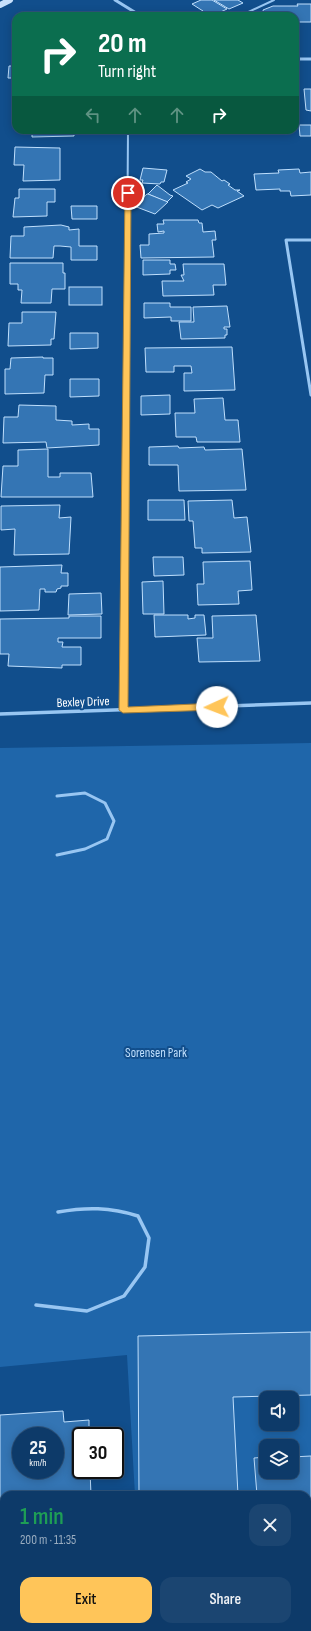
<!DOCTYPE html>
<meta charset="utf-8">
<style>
:root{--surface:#0d3a69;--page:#1b4571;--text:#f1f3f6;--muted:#9aadc0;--line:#2d547d;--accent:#ffc559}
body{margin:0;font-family:"Sofia Sans Condensed",sans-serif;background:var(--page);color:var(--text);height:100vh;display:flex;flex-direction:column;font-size:15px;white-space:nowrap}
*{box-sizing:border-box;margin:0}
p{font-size:13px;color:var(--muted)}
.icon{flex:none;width:22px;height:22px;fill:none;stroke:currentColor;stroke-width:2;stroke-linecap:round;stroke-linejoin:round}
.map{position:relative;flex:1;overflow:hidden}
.side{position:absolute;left:0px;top:1491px;width:311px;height:140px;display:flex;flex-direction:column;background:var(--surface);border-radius:12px 12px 0 0;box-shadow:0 2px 10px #0003,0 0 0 1px var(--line)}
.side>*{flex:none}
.banner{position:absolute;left:12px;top:12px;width:287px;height:122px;border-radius:12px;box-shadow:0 2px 10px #0003,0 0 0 1px var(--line);background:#0b6e4f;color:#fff;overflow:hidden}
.tools{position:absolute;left:259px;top:1391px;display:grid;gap:8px}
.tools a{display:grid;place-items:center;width:40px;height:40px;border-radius:8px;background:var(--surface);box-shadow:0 2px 10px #0003,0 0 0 1px var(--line);font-size:20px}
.speed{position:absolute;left:12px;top:1427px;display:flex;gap:8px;font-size:20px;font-weight:700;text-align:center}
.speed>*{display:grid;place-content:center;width:52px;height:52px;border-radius:50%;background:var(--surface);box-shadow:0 2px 10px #0003,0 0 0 1px var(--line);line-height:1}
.speed small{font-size:10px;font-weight:400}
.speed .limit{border:2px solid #111;border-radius:6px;background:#fff;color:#111}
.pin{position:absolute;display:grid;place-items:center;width:34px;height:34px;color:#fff;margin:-17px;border:2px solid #fff;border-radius:50%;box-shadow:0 1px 4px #0007}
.me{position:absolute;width:44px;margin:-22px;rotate:268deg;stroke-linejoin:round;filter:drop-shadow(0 0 3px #0008)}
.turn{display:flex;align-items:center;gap:14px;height:84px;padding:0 20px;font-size:18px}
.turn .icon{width:52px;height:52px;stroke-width:2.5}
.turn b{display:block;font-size:28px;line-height:34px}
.lanes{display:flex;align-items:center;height:38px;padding:0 20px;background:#0003;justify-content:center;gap:20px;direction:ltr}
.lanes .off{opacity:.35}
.round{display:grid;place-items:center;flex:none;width:42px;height:42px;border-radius:12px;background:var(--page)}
.summary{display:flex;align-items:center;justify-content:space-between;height:68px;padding:0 20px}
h1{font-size:24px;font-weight:600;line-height:30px;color:#1e9e55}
.action{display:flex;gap:8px;margin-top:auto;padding:8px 20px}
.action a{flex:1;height:46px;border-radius:12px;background:var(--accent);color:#111;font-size:16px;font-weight:600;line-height:46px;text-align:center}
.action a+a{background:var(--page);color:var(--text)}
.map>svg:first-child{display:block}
</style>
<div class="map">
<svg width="311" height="1631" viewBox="0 0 311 1631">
<rect width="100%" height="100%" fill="#114e8c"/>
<!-- green -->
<path fill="#1f66aa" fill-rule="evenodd" d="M311,743V1631H266V1627H307V1495H135L127,1355L0,1367V748ZM266,1398H292V1424H266ZM266,1446H292V1472H266Z"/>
<!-- building -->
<g fill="#3475b4" stroke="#bfdffd" fill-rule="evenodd">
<polygon points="201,0 212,0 227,9 212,16 191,16 203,11 192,4"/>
<polygon points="214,0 238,0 243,3 229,9"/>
<polygon points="297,4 311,4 311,22 295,22 295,16 264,15 263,10 273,6 298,6"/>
<polygon points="9,66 16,66 16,78 8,78"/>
<polygon points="304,89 311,89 311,111 306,110"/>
<polygon points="299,125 311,125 311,136 300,136"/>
<polygon points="32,130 74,130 74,136 32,137"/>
<polygon points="15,147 60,148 60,180 23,181 24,165 14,165"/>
<polygon points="143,168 167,170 164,182 161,182 160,184 142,183 143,180 140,180"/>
<polygon points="200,169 205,172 211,172 222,181 224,180 230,184 228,185 235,190 240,190 237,191 244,196 218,208 212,205 202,210 173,190 188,183 186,182 191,179 186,176"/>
<polygon points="299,169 300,173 311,172 311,195 291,196 290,191 280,191 280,189 256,190 254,174 279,173 278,170"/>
<polygon points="157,185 170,195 173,196 167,202 148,194"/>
<polygon points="19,189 55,189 55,202 47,202 47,216 13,217 15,198 19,198"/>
<polygon points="147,194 148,194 168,202 155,214 134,206"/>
<polygon points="71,206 97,206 97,219 72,219"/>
<polygon points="163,220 198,220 199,223 202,223 203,232 215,231 216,240 212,240 214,257 141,258 140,245 149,245 149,234 164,233 164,231 158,232 157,224 164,224"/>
<polygon points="61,225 69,227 69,230 79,229 79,246 97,246 97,260 71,260 71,247 60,246 54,246 53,258 10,258 11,236 24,236 24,227"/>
<polygon points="143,260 170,260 170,264 175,264 176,270 170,270 170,274 143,275"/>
<polygon points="10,263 63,263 63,273 65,273 65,289 52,289 51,303 21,303 22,290 18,290 18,284 10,284"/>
<polygon points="183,264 224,264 226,285 213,285 214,295 163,296 162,281 184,281 181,275 184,275"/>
<rect x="69" y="287" width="33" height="18"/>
<polygon points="144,303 170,303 170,307 191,307 191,321 171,321 171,317 144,318"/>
<polygon points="227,306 230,327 224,327 224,329 227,329 227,335 225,335 225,338 181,339 179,322 194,322 193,307"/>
<polygon points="22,312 56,312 54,339 51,339 51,345 8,346 9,323 22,323"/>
<polygon points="70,333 98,333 98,348 70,349"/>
<polygon points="232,347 235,390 184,391 184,373 192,373 191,366 174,366 174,372 146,372 145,348"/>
<polygon points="43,357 43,358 53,358 53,375 45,375 44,393 5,394 5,369 10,369 11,358"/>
<polygon points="70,379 99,379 99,396 70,397"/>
<polygon points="170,395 170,414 141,415 141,396"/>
<polygon points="223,398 225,420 238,420 240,442 197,442 196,437 176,437 175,413 195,413 194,399"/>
<polygon points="19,405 56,406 56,420 72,421 72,425 89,424 89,429 99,429 99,445 47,448 46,442 3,443 4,417 18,417"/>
<polygon points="178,446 179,448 204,447 205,450 242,449 246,490 179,491 178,465 149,465 149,447"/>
<polygon points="48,449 48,477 60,477 60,473 91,473 93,497 1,497 3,466 18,466 18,450"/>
<polygon points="148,500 184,500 185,520 148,520"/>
<polygon points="232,500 234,518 247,517 251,552 202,553 202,548 195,548 193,521 189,521 188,501"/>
<polygon points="60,505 59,518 71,517 69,554 14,555 15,529 1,530 1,506"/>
<polygon points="153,557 183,557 184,575 154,576"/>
<polygon points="250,561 252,590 238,591 239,604 198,605 197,584 204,584 203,562"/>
<polygon points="62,565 61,573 68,573 68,586 61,586 61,588 57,589 56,592 45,592 45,589 40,589 39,610 0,611 0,567"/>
<polygon points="163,581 164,614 143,614 142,582"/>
<polygon points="101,593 102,614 68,615 69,594"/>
<polygon points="154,615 188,615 188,619 195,618 195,615 204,615 206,635 155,637"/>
<polygon points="256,615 260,661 199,662 197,638 213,638 212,616"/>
<polygon points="69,616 101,616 101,638 58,638 58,642 63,642 62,647 81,647 81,665 62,665 62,668 8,666 9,654 0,654 0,619 69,618"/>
<polygon points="311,1332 311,1395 233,1397 238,1495 139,1495 138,1336"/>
<path d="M63,1411L64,1422L89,1420V1436H81V1470H90L91,1495H4V1627H129V1631H0V1415ZM21,1436H55V1470H21Z"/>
<polygon points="311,1456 311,1505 307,1505 307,1495 257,1495 254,1458 266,1457 266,1472 292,1472 292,1457"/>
</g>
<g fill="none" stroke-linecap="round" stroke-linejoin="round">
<!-- lane-far2 -->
<g stroke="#98c6f2" stroke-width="2">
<polyline points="240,16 274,0"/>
<polyline points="126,412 128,130"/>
</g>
<!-- lane-far1 -->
<g stroke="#98c6f2" stroke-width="3">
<polyline points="123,710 126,411"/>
<polyline points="57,796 85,793 105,803 114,821 107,839 85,849 57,855"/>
</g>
<!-- lane -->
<path stroke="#98c6f2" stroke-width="3.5" d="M36,1305L87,1311L124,1296L145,1267L149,1238L138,1216C110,1207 86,1207 58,1212"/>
<!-- street-far1 -->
<g stroke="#98c6f2" stroke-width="3">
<polyline points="115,0 141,16"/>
<polyline points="295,59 311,59"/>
<polyline points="311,240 286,240 311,395"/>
</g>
<!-- street -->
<polyline stroke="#98c6f2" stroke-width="3.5" points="0,714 311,703"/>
<!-- secondary -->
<polyline stroke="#c7e1fc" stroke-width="6" points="0,5 10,0"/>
</g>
<!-- route -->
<polygon fill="#ffc559" stroke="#a6803a" points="125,191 131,193 128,707 217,703 221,707 217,710 123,713 119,710"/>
<g text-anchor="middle" stroke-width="4" stroke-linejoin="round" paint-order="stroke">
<!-- street labels -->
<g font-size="13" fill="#fff" stroke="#114e8c">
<text transform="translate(83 701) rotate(-2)" y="5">Bexley Drive</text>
</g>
<!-- park labels -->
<g font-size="13" fill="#bfdffd" stroke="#114e8c">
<text x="156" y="1057">Sorensen Park</text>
</g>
</g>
</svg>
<div class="tools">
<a><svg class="icon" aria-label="sound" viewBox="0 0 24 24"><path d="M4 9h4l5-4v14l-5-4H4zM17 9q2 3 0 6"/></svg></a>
<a><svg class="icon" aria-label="layers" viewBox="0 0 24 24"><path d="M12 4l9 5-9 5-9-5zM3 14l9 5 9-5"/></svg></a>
</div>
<div class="speed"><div>25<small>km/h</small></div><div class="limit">30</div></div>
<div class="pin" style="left:128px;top:193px;background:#d93025"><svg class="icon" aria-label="arrive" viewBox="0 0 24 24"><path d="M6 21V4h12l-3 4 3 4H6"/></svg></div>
<svg class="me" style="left:217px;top:707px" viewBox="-20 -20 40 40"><circle r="19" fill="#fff"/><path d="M0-13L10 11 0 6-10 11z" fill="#ffc559"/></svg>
<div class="banner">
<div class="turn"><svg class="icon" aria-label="right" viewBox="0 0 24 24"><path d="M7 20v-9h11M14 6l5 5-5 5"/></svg><div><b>20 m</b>Turn right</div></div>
<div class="lanes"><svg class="icon off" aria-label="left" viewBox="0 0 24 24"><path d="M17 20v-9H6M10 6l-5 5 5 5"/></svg><svg class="icon off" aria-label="ahead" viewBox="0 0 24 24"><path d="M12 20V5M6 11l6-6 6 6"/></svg><svg class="icon off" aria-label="ahead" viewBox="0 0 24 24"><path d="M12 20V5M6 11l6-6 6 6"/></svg><svg class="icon" aria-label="right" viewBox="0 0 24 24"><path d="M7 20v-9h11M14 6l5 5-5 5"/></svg></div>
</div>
<section class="side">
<div class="summary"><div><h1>1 min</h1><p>200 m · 11:35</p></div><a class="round"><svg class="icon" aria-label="close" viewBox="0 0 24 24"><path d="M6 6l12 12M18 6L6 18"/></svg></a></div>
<div class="action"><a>Exit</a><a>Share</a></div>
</section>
</div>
